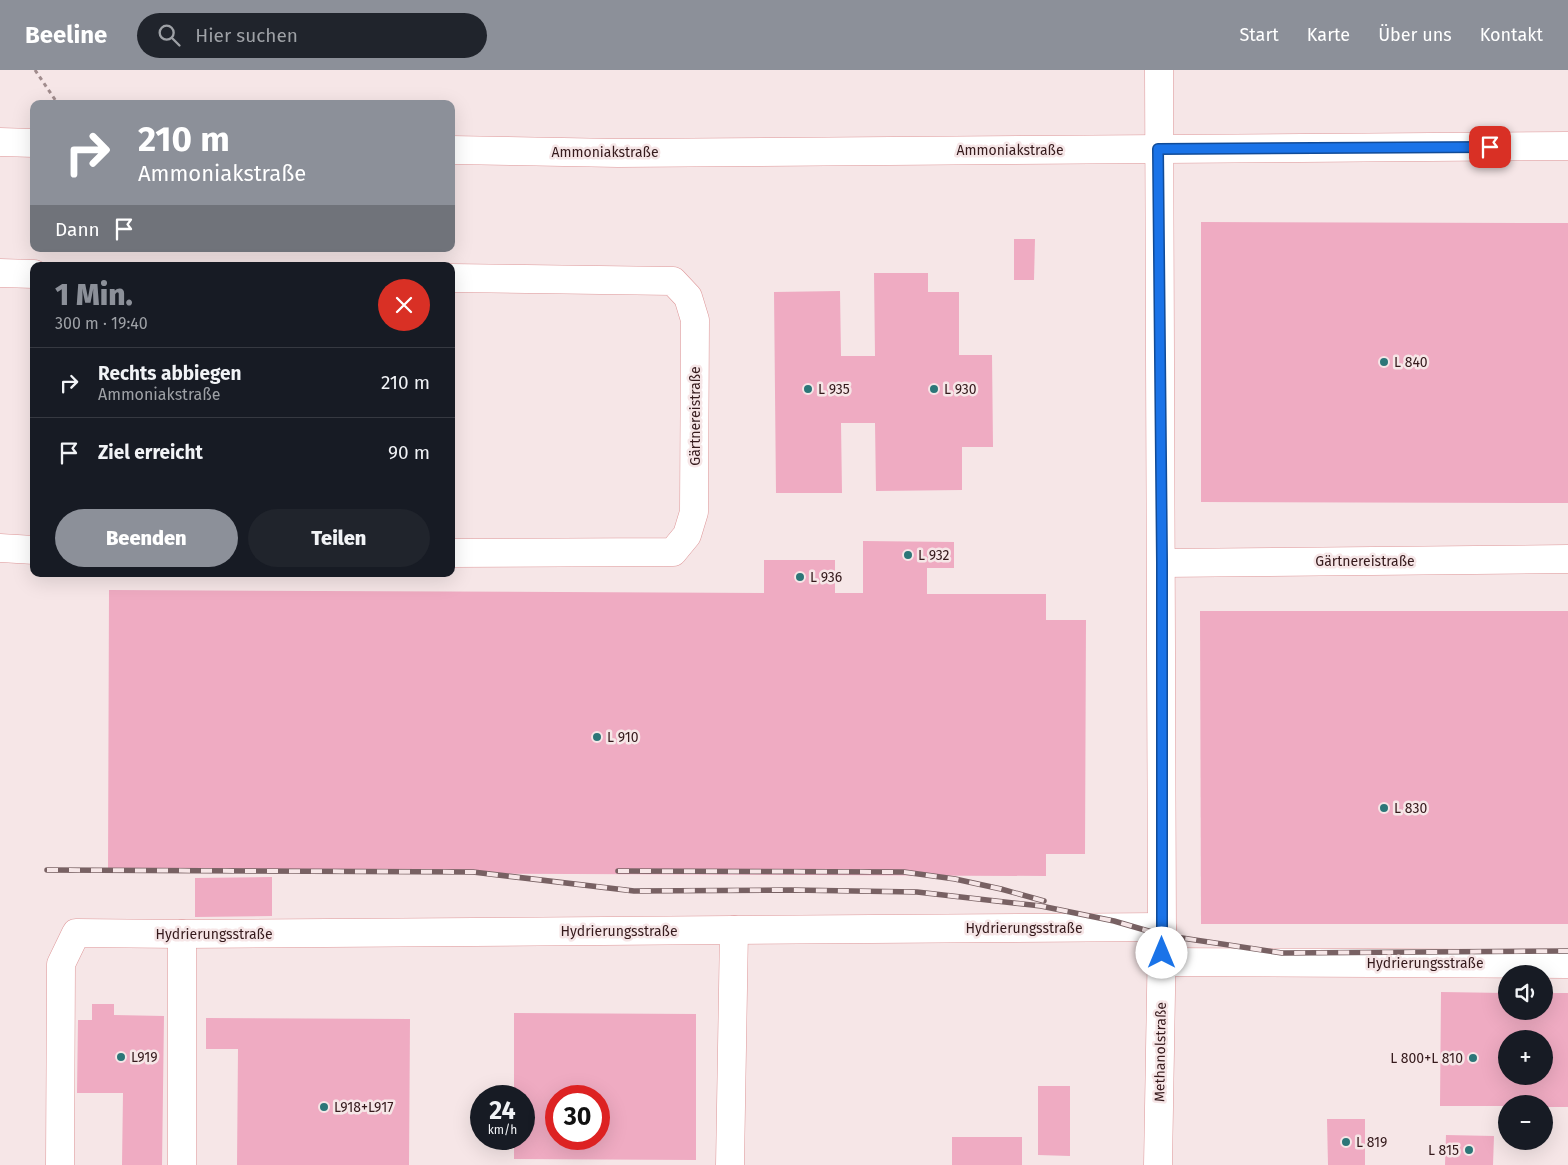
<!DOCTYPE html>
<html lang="de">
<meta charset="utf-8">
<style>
:root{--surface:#171b24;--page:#20242c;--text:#f1f3f6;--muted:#9ea1a6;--line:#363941;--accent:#8c9099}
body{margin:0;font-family:"Fira Sans",sans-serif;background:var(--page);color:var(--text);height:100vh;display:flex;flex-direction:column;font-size:19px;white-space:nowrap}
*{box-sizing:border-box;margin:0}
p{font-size:16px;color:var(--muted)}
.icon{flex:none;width:28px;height:28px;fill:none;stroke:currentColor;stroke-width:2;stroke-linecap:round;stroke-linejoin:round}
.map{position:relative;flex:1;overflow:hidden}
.drawer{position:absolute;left:30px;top:192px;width:425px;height:315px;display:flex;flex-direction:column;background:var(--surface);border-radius:10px;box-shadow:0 5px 20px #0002}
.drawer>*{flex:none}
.top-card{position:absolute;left:30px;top:30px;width:425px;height:152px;border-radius:10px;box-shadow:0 5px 20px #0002;background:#8c9099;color:#fff;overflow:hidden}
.fabs{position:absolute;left:1498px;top:895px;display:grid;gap:10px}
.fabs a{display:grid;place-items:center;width:55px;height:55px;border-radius:50%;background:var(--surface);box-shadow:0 5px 20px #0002;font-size:25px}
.speed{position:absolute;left:470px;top:1015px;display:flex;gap:10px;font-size:25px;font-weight:700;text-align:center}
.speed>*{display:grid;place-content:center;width:65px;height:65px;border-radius:50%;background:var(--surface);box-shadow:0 5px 20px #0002;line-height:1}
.speed small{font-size:12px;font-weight:400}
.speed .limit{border:8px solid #d22;background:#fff;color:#111}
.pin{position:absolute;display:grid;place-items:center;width:42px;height:42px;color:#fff;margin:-21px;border-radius:10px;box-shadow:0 2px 8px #0006}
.me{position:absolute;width:55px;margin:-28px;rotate:0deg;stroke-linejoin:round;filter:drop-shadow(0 0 4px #0008)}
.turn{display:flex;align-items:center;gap:18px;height:105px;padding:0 25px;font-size:22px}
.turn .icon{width:65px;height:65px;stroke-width:2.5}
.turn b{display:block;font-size:35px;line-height:42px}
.then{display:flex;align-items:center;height:48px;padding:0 25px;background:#0003;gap:10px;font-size:19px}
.round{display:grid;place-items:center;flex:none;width:52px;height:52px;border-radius:26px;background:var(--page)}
.head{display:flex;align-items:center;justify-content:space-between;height:85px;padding:0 25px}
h1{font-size:30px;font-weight:800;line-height:38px;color:var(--accent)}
.primary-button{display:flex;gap:10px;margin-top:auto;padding:10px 25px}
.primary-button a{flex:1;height:58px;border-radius:30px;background:var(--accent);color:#fff;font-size:20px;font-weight:800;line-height:58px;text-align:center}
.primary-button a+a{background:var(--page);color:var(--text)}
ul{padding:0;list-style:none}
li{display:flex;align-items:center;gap:15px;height:70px;padding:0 25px;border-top:1px solid var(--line)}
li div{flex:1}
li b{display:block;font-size:19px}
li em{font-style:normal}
header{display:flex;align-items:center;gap:30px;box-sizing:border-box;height:70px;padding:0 25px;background:var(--accent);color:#fff}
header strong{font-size:24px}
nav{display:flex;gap:28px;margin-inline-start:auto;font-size:18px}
.search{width:350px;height:45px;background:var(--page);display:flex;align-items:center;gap:12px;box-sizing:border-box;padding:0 18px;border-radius:28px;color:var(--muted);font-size:19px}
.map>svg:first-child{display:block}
</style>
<header>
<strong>Beeline</strong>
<div class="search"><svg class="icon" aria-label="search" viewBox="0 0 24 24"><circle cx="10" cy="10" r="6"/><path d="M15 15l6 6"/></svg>Hier suchen</div>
<nav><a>Start</a><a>Karte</a><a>Über uns</a><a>Kontakt</a></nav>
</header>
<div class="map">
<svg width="1568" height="1095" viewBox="0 0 1568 1095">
<rect width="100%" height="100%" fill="#f6e6e7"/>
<!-- building -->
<g fill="#efabc2" fill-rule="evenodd">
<polygon points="1201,152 1568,153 1568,433 1201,432"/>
<polygon points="1014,169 1035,169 1034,210 1014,210"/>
<polygon points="874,203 928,203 928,222 959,222 959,285 992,285 993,377 962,377 962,420 876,421 875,353 841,353 842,423 776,423 774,222 840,221 841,286 875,286"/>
<polygon points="863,471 954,472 954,498 927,498 927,524 1046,524 1046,550 1086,550 1085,784 1046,784 1046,806 108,802 109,520 764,523 764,490 835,490 835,523 863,523"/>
<polygon points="1200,541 1568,541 1568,854 1201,854"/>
<polygon points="272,807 272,846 195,847 195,808"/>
<path d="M1441,922L1506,923V941H1544V923H1568V1037H1544V1034H1506V1036H1440ZM1506,969H1544V1006H1506Z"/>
<polygon points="92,934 114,934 114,945 164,946 162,1095 122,1095 123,1023 77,1023 78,950 92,950"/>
<path d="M514,943L696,944V1090L514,1089V1069H524V1026H514ZM556,1026H599V1069H556Z"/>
<polygon points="206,948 410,949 409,1095 237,1095 238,979 206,979"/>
<polygon points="1038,1016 1070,1016 1070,1086 1038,1085"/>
<polygon points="1327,1049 1365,1049 1365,1095 1328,1095"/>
<polygon points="1446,1065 1494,1066 1493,1095 1445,1095"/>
<rect x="952" y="1067" width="70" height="28"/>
</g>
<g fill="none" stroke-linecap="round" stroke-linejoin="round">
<defs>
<g id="minor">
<polyline points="0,72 34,73"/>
<polyline points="451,80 618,83 1568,76"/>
<polyline points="0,203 34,204"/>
<polyline points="451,208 673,211 688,227 695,250 694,442 687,465 673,482 451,483"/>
<polyline points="0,478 34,480"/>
<polyline points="1162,493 1568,489"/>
<polyline points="182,864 182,1095"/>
<polyline points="1161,892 1568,894"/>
<polyline points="60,1095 61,894 76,863 182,864 1162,857"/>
<polyline points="730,1095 734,860"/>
<polyline points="1158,1095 1162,865 1159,0"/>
</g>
</defs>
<!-- minor casing -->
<use href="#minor" stroke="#de9799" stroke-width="29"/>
<!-- path -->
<polyline stroke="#a18c8d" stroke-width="3" stroke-dasharray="4 4" stroke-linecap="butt" points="35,0 58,34"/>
<!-- minor -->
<use href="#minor" stroke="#fff" stroke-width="28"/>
<defs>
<g id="rail">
<polyline points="47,800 473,802 634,821 791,820 917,822 1041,836 1114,851 1162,865 1282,883 1568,881"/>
<polyline points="618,801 904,802 955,809 1001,819 1044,831"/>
</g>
</defs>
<!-- rail casing -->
<use href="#rail" stroke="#786163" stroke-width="5.5"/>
<!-- rail -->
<use href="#rail" stroke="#f6e6e7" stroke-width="4" stroke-dasharray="11" stroke-linecap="butt"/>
</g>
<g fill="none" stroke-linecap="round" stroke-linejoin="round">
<defs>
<polyline id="route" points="1162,883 1162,492 1158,79 1490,77"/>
</defs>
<!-- route casing -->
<use href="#route" stroke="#114b97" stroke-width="12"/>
<!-- route -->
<use href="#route" stroke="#1a73e8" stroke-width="9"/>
</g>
<!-- markers -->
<g fill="#2c7678" stroke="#f6e6e7" stroke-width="2">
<circle cx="1384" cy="292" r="5"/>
<circle cx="808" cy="319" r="5"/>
<circle cx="934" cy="319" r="5"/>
<circle cx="908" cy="485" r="5"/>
<circle cx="800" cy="507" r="5"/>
<circle cx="597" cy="667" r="5"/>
<circle cx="1384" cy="738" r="5"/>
<circle cx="121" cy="987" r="5"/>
<circle cx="1473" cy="988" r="5"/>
<circle cx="324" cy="1037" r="5"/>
<circle cx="1346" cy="1072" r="5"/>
<circle cx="1469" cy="1080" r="5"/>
</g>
<g text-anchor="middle" stroke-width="5" stroke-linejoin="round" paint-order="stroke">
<!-- street labels -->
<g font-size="14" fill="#351a1c" stroke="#f6e6e7">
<text x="1010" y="85">Ammoniakstraße</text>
<text x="605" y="87">Ammoniakstraße</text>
<text transform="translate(695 346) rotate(-90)" y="5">Gärtnereistraße</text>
<text x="1365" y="496">Gärtnereistraße</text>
<text x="1024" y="863">Hydrierungsstraße</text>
<text x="619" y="866">Hydrierungsstraße</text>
<text x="214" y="869">Hydrierungsstraße</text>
<text x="1425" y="898">Hydrierungsstraße</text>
<text transform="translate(1160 982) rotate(-89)" y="5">Methanolstraße</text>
</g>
<!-- poi labels -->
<g font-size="14" fill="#351a1c" stroke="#f6e6e7" text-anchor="start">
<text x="1394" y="297">L 840</text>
<text x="818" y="324">L 935</text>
<text x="944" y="324">L 930</text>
<text x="918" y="490">L 932</text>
<text x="810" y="512">L 936</text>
<text x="607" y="672">L 910</text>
<text x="1394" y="743">L 830</text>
<text x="131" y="992">L919</text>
<text x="1463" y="993" text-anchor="end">L 800+L 810</text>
<text x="334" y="1042">L918+L917</text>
<text x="1356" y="1077">L 819</text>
<text x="1459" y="1085" text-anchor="end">L 815</text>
</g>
</g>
</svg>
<div class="fabs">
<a><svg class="icon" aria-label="sound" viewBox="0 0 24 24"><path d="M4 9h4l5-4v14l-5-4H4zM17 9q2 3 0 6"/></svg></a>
<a>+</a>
<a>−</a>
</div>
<div class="speed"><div>24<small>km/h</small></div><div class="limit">30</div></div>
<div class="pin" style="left:1490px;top:77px;background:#d93025"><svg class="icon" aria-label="arrive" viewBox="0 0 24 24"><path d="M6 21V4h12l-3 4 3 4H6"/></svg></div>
<svg class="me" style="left:1162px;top:883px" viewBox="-20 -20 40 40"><circle r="19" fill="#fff"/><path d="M0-13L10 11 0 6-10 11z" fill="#1a73e8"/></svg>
<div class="top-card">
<div class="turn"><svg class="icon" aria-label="right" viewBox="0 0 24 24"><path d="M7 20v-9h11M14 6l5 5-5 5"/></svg><div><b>210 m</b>Ammoniakstraße</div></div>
<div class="then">Dann<svg class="icon" aria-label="arrive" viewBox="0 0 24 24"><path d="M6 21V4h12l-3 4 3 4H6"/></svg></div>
</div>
<section class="drawer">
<div class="head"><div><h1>1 Min.</h1><p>300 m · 19:40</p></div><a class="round" style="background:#d93025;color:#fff"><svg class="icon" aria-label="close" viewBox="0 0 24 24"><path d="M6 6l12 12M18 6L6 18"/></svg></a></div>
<ul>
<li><svg class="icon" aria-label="right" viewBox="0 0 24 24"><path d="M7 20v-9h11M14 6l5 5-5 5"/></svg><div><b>Rechts abbiegen</b><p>Ammoniakstraße</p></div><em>210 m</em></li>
<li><svg class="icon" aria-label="arrive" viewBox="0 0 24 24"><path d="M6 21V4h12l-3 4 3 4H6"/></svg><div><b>Ziel erreicht</b></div><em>90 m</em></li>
</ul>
<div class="primary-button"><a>Beenden</a><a>Teilen</a></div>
</section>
</div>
